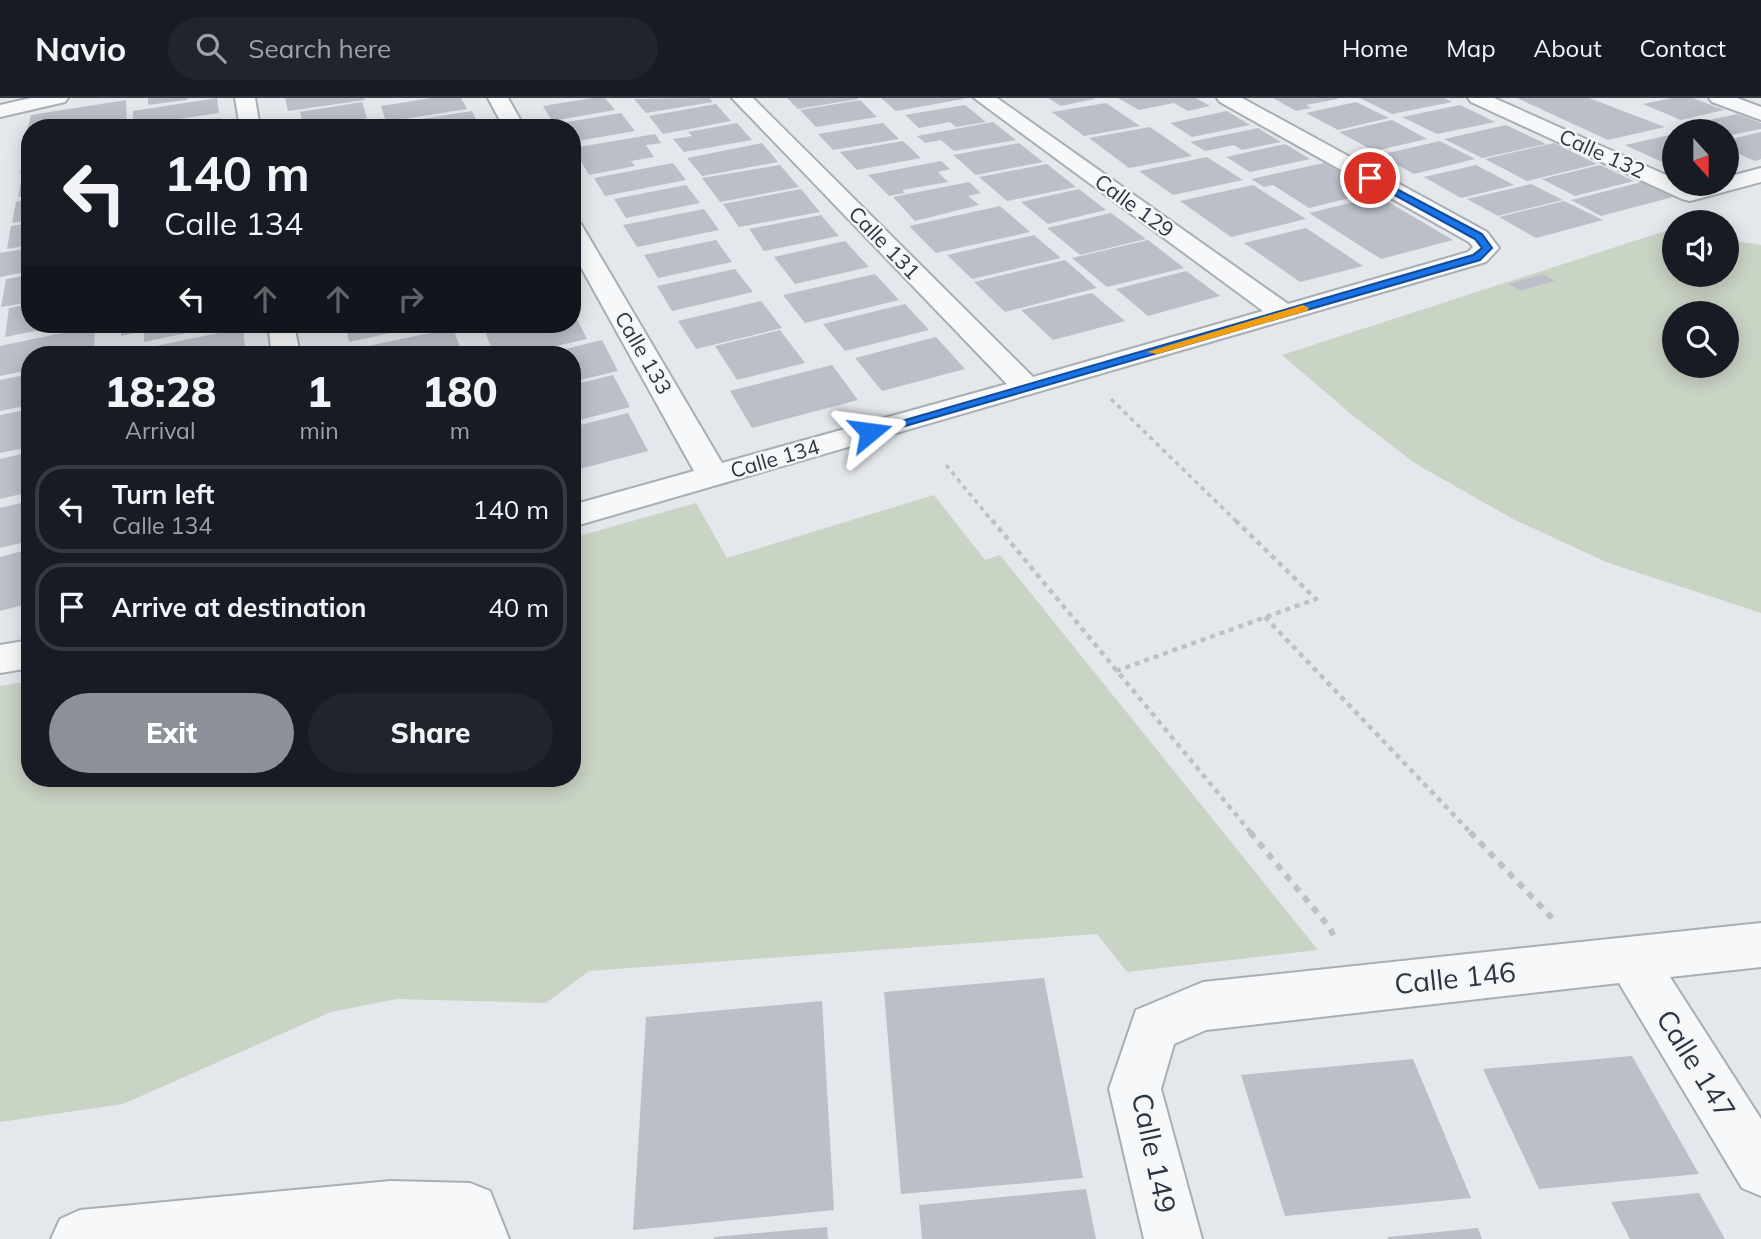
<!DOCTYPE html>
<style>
:root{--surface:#171b24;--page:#20242c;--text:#f1f3f6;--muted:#9ea1a6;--line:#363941;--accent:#8c9099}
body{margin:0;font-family:Mulish,sans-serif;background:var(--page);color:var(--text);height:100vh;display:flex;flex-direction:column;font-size:26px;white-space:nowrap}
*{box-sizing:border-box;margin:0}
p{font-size:23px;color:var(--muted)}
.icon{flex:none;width:38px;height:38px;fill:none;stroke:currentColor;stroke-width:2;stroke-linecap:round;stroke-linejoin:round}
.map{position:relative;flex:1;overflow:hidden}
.panel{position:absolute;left:21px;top:248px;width:560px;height:441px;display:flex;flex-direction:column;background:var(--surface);border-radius:28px;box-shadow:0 4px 18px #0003}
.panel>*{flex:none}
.banner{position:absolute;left:21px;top:21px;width:560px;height:214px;border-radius:28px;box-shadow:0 4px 18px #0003;background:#171b24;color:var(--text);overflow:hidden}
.needle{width:46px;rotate:159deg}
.controls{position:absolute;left:1662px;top:21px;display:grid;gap:14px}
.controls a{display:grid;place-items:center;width:77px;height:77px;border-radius:50%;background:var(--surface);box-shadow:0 4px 18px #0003;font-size:35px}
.pin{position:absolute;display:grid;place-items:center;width:60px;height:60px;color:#fff;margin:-30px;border:4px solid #fff;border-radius:50%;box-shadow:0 2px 7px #0007}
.me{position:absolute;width:77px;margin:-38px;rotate:74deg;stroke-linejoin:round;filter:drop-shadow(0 0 5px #0008)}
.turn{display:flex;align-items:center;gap:24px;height:147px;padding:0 28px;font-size:32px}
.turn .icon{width:91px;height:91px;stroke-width:2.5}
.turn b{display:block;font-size:49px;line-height:60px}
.lanes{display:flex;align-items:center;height:66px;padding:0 28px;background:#0003;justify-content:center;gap:35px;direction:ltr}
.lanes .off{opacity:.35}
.eta{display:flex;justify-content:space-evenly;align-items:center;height:119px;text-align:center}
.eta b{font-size:42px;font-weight:800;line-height:49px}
.primary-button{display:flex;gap:14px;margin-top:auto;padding:14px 28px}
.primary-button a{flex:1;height:80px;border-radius:42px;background:var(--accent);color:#fff;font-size:28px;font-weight:800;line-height:80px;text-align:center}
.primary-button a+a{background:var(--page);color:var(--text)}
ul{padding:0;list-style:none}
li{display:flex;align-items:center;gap:21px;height:88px;margin:0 14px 10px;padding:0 14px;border:4px solid var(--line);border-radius:28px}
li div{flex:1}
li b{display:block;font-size:26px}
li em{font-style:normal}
header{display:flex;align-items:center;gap:42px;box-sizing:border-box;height:98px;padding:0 35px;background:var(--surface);border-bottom:2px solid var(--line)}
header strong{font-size:33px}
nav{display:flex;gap:38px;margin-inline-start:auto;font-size:24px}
.search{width:490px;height:63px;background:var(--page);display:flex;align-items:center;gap:18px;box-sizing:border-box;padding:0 24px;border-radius:38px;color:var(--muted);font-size:26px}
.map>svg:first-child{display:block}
</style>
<header>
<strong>Navio</strong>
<div class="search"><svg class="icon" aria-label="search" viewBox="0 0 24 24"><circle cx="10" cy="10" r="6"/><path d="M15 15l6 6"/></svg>Search here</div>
<nav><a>Home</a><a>Map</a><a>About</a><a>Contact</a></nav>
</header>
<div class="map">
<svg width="1761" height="1141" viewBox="0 0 1761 1141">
<rect width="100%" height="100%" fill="#e4e7eb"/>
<!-- green -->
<g fill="#cad4c5" fill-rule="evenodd">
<path d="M1665,133L1675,134V177H1727V142L1761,147V515L1606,464L1513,421L1416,366L1352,317L1282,257ZM1675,215H1727V268H1675Z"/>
<polygon points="934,397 985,462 1000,457 1318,852 1127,874 1097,836 589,873 546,905 397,901 331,914 123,1006 0,1024 0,588 30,583 30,681 572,681 572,440 696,405 727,460"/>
</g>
<!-- building -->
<g fill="#bbc0c8">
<polygon points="148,0 187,0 187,2 148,7"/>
<polygon points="217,0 219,15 133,28 133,13"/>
<polygon points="285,0 364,0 365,2 288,13"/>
<polygon points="431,0 461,0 467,11 386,24 381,8"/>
<polygon points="592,0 605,0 615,12 552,23 543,8"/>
<polygon points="709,0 713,4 646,15 634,1"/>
<polygon points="787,0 858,0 858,1 798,11"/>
<polygon points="881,0 963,0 963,1 896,13"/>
<polygon points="1048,0 1095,0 1095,1 1061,8"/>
<polygon points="1118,0 1196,0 1210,8 1188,13 1174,5 1139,12"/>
<polygon points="1273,0 1338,0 1338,1 1306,7 1311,10 1296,13"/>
<polygon points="1360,0 1444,0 1452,4 1392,16"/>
<polygon points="1517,0 1589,0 1665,29 1608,42"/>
<polygon points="1672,0 1693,0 1724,12 1681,22 1643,6"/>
<polygon points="126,2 127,30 30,30 30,53 22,54 31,17"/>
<polygon points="860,2 877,19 816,29 800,12"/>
<polygon points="362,4 367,20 304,30 300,14"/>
<polygon points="1356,4 1389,20 1338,32 1306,15"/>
<polygon points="1106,5 1140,28 1084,38 1052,14"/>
<polygon points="716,6 731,23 663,36 649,18"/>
<polygon points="965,7 986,24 956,29 950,24 919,30 905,17"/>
<polygon points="1460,7 1495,24 1437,36 1402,19"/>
<polygon points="472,13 480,29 390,30 389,26"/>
<polygon points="1227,13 1250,27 1192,39 1170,25"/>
<polygon points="621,15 635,33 572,44 572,30 558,30 555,26"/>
<polygon points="1737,16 1761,25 1761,31 1727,38 1727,33 1708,33 1691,26"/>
<polygon points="221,20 222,30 170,30 170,28"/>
<polygon points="1392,22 1427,41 1374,53 1339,34"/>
<polygon points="993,24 1016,42 954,53 941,42 925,45 917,38"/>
<polygon points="737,25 752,42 684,54 673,41 692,38 688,34"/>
<polygon points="883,25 899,41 833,52 818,36"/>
<polygon points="1506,27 1546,46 1482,60 1444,41"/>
<polygon points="1150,29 1192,58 1129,70 1089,40"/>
<polygon points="1258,30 1281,44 1242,52 1234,47 1205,53 1190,44"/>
<polygon points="1761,34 1761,61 1755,63 1727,51 1727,42"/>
<polygon points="655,36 661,45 646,47 654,59 631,63 635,68 589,77 573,50"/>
<polygon points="1674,36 1675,70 1625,47"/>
<polygon points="903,43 921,60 857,72 840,54"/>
<polygon points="1440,43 1475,61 1414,76 1379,57"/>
<polygon points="762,45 778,64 702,78 687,60"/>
<polygon points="1019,45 1043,64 976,77 953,57"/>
<polygon points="1554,45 1597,66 1527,83 1485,61"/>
<polygon points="1285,46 1310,61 1250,74 1226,59"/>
<polygon points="30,56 30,74 20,76 24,57"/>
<polygon points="1207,59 1243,82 1173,97 1139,73"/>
<polygon points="941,63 950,71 938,74 948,84 902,92 905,95 889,98 868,77"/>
<polygon points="673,65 686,82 605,98 594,80"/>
<polygon points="1324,65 1375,94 1309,110 1273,87 1264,89 1251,81"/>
<polygon points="1047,66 1076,89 1007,103 979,79"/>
<polygon points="780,67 799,89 720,104 702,80"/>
<polygon points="1476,67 1514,87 1461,100 1424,79"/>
<polygon points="1600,67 1634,83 1575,98 1542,81"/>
<polygon points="30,78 30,97 18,99 22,79"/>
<polygon points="969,84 981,95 968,98 979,107 915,123 893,99"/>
<polygon points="1642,84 1673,99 1601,118 1571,102"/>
<polygon points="1531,86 1563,102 1498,118 1467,101"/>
<polygon points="686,87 700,105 626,120 614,101"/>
<polygon points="1253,87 1306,121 1231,139 1180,103"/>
<polygon points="801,91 820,114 739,129 723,106"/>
<polygon points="1079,91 1106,112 1048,126 1021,104"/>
<polygon points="1378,98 1453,142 1381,161 1309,115"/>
<polygon points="30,101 30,122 12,125 16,104"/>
<polygon points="1564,103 1603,122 1536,140 1499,119"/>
<polygon points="1000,108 1030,134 936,155 909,128"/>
<polygon points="704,111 719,132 637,149 623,127"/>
<polygon points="1111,115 1146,141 1080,157 1047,130"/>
<polygon points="821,117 839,138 764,153 749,131"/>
<polygon points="30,125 30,147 7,151 11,128"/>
<polygon points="1306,130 1363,168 1300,184 1244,145"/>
<polygon points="1034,137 1061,160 972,181 947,157"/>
<polygon points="716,142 732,164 658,180 644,157"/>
<polygon points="1148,142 1184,170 1107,189 1072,160"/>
<polygon points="845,143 869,169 795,186 774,159"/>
<polygon points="30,150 30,173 0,179 0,155"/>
<polygon points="1065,162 1097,190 1005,214 974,184"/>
<polygon points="735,171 753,194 672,213 657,188"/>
<polygon points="1186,173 1220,198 1148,218 1116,191"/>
<polygon points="875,176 899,202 805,225 783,197"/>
<polygon points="1543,176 1555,183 1520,193 1509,186"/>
<polygon points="30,177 30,204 1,209 6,181"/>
<polygon points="1092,195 1125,223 1053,242 1021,212"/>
<polygon points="761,203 782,230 696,251 678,223"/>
<polygon points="30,206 30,226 65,227 5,239 9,210"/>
<polygon points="905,206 929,232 845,253 823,226"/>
<polygon points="572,211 587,241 516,257 494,257 483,228 495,226 572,226"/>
<polygon points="121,226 225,226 225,227 144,244 144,233 121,238"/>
<polygon points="345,226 427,226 427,227 349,244"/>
<polygon points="95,228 94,257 30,257 30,272 0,278 0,248"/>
<polygon points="243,230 246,257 141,257 141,251"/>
<polygon points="453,230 463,257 360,257 359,250"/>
<polygon points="780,232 805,265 737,282 715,248"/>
<polygon points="936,239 965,271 882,293 855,260"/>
<polygon points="602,242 618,273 572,284 572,257 541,257"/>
<polygon points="832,267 858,302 752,330 730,293"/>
<polygon points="30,276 30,307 0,313 0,282"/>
<polygon points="613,277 630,309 572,324 572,287"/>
<polygon points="30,311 30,349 0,355 0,317"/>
<polygon points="628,315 648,353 572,373 572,329"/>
<polygon points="30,354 30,394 0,401 0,361"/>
<polygon points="30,403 30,443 0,450 0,410"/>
<polygon points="30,451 30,505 0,513 0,459"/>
<polygon points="1044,880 1083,1080 901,1096 884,894"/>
<polygon points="822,903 834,1112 633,1132 646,919"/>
<polygon points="1632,958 1699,1076 1539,1091 1483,971"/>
<polygon points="1413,961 1471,1100 1285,1118 1241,977"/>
<polygon points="1086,1091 1096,1141 922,1141 919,1107"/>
<polygon points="1699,1095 1725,1141 1630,1141 1611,1104"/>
<polygon points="827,1129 828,1141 714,1141 714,1139"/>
<polygon points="1478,1130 1482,1141 1388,1141 1388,1139"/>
</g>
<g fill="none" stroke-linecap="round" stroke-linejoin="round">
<defs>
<g id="minor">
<polygon points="31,0 68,0 65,4 0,19 0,7"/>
<polygon points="235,0 255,0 260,30 240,30"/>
<polygon points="488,0 508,0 525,30 504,30"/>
<polygon points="732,0 753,0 1033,279 1263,213 974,0 997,0 1288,206 1468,154 1473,149 1469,144 1220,4 1217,0 1242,0 1487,134 1499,150 1486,164 572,429 572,407 694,373 572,153 572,124 581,126 584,131 722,365 1007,286"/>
<polygon points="1468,0 1494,0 1675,81 1675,86 1692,88 1727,86 1727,79 1761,70 1761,84 1690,103 1682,101 1471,4"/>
<polygon points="1709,0 1737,0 1761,9 1761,22 1712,4"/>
<polygon points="268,226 294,226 300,257 272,257"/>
<polygon points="30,542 30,570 0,575 0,547"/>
<polygon points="1761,825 1761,869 1670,879 1761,1021 1761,1098 1742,1090 1619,885 1206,932 1174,946 1161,991 1202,1141 1144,1141 1109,991 1136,912 1203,884"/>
<polygon points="391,1083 470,1085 490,1093 509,1141 51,1141 60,1121 80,1112"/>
</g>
</defs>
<!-- minor casing -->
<use href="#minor" stroke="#a9aeb5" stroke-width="4"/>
<!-- path-far2 -->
<g stroke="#bdc1c6" stroke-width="3.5" stroke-dasharray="4.5 4.5" stroke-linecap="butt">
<polyline points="1111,301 1237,424"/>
<polyline points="946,367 993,424"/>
</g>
<!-- path-far1 -->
<g stroke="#bdc1c6" stroke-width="4.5" stroke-dasharray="5 5" stroke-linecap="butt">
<polyline points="992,422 1252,736"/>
<polyline points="1265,519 1472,736"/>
<polyline points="1116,573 1316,501 1235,422"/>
</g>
<!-- path -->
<g stroke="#bdc1c6" stroke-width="6" stroke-dasharray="7 7" stroke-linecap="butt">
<polyline points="1250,734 1330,830 1336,844"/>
<polyline points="1470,734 1552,820"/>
</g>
<!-- minor -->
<use href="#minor" fill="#f6f8f9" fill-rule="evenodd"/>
</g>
<!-- route -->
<polygon fill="#1a73e8" stroke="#114b97" stroke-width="2" points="1370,77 1482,136 1492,150 1480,162 874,337 865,337 864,334 1473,157 1482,150 1475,141 1367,82 1367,78"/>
<!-- slow -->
<polygon fill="#f59e0b" points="1303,207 1309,210 1307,213 1157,256 1147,254"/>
<g text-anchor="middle" stroke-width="5" stroke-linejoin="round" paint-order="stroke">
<!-- far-street labels -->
<g font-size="21" fill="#2c3543" stroke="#f4f6f8">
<text transform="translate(1602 56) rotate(24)" y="7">Calle 132</text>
<text transform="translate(1134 108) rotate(36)" y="7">Calle 129</text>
<text transform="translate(884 145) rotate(46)" y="7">Calle 131</text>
<text transform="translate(643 255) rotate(60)" y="7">Calle 133</text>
<text transform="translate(775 361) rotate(-16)" y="7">Calle 134</text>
</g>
<!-- near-street labels -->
<g font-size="28" fill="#2c3543" stroke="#f4f6f8">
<text transform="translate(1455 880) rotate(-6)" y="10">Calle 146</text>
<text transform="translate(1696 966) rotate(58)" y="10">Calle 147</text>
<text transform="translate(1154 1055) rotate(78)" y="10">Calle 149</text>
</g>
</g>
</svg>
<div class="controls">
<a><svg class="needle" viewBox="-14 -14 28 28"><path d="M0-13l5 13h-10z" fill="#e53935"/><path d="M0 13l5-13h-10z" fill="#9ea1a6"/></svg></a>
<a><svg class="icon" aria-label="sound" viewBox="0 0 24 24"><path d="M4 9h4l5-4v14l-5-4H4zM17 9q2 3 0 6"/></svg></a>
<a><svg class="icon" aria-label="search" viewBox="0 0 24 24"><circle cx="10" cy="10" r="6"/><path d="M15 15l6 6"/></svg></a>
</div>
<div class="pin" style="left:1370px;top:80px;background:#d93025"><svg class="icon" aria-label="arrive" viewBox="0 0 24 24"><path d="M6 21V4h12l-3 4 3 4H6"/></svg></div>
<svg class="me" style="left:870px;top:334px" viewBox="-20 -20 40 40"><path d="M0-17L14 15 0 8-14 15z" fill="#1a73e8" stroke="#fff" stroke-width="4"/></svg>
<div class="banner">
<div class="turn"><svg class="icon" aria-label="left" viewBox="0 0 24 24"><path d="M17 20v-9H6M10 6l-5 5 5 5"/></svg><div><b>140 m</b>Calle 134</div></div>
<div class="lanes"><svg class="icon" aria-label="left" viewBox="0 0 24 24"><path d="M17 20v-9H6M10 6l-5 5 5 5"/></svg><svg class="icon off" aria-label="ahead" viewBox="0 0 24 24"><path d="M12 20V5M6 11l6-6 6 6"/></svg><svg class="icon off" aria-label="ahead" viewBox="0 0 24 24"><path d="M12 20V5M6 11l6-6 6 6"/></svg><svg class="icon off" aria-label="right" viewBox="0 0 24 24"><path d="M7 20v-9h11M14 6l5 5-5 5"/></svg></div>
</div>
<section class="panel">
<div class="eta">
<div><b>18:28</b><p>Arrival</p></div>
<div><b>1</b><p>min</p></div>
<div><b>180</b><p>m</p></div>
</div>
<ul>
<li><svg class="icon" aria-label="left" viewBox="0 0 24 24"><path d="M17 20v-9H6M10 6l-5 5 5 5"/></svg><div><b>Turn left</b><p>Calle 134</p></div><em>140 m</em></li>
<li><svg class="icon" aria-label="arrive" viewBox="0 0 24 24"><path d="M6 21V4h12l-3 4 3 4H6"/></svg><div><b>Arrive at destination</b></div><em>40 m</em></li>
</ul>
<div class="primary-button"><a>Exit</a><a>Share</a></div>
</section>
</div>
